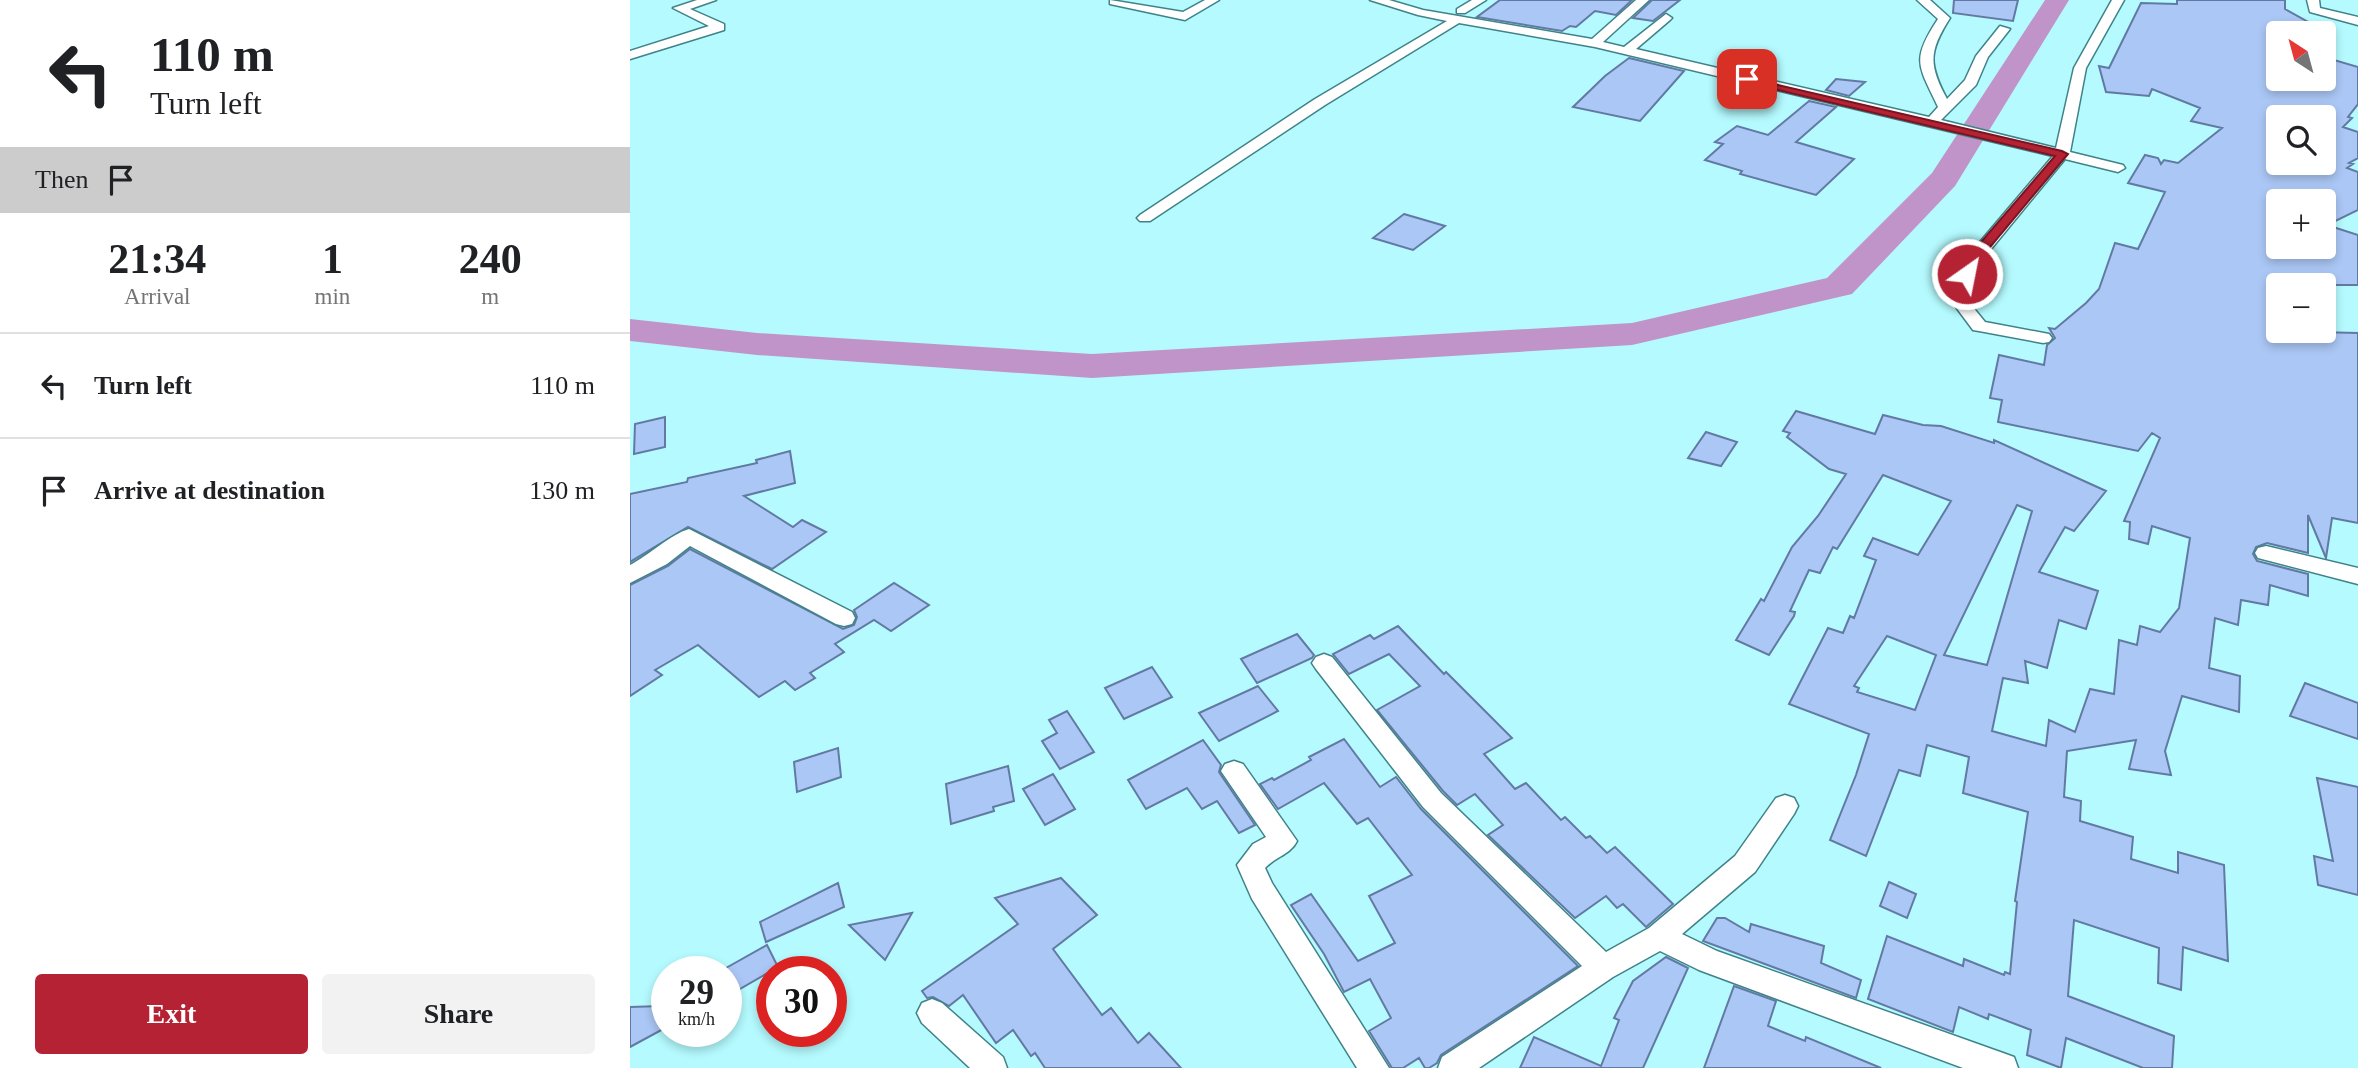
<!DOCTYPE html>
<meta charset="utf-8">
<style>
:root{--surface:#fff;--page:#f2f2f2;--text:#202124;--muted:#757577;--line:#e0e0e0;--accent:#b42234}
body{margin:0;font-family:Georgia,serif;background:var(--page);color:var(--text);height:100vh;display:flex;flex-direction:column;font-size:26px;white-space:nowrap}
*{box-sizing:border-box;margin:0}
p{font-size:23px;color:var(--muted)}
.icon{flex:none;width:38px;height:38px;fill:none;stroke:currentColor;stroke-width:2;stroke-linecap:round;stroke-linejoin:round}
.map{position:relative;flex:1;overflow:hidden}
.panel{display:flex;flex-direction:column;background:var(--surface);width:630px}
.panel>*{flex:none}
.guide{background:#fff;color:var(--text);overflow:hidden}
.needle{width:46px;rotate:324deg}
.tools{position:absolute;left:1636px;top:21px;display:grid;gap:14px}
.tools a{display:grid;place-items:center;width:70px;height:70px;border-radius:7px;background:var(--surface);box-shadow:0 4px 10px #0003;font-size:35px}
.speed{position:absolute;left:21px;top:956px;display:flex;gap:14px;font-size:35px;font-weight:700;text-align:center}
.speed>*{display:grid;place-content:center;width:91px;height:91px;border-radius:50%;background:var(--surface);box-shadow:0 4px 10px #0003;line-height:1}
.speed small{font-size:18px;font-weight:400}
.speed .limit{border:10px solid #d22;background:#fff;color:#111}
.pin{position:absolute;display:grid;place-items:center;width:60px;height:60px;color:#fff;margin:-30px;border-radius:14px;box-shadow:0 4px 10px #0006}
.me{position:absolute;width:77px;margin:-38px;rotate:33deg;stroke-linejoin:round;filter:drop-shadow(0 0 5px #0008)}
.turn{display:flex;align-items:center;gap:24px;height:147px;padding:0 35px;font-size:32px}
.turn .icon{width:91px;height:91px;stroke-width:2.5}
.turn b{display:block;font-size:49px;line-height:60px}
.then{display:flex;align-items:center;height:66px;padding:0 35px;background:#0003;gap:14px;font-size:26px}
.eta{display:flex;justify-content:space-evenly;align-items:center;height:119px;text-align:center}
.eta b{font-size:42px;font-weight:700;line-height:49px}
.cta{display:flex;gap:14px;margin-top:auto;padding:14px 35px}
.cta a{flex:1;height:80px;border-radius:7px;background:var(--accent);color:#fff;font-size:28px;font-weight:700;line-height:80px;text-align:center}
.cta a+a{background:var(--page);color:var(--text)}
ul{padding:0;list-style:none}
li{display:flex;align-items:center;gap:21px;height:105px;padding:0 35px;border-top:2px solid var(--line)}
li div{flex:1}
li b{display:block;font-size:26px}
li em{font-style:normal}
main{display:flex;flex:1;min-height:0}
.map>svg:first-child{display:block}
</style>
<main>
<section class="panel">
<div class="guide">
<div class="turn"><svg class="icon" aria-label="left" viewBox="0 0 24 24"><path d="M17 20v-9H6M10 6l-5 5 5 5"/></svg><div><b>110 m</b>Turn left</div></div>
<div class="then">Then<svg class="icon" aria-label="arrive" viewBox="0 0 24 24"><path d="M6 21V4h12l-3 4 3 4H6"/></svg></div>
</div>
<div class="eta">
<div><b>21:34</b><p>Arrival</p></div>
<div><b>1</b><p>min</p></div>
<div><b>240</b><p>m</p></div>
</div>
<ul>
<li><svg class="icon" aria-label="left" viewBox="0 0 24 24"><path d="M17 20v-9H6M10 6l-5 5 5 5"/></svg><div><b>Turn left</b></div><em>110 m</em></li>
<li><svg class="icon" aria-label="arrive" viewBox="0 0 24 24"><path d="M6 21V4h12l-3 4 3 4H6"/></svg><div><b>Arrive at destination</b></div><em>130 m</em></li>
</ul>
<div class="cta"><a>Exit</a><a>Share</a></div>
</section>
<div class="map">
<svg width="1728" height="1068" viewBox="0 0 1728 1068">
<rect width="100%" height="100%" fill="#b4fafe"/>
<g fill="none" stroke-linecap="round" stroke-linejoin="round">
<!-- river -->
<polygon fill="#c094c9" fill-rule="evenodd" points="1415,0 1439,0 1325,186 1222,294 1209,297 1002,345 462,378 127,355 0,341 0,319 127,333 462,354 1002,323 1197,278 1302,173"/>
</g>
<!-- building -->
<g fill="#abc7f5" stroke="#627aa3" stroke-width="2" fill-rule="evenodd">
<polygon points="870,0 1002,0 986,15 965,11 946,27 940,26 932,31 847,17"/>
<polygon points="1022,0 1050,0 1023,21 1003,18"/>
<polygon points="1324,0 1388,0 1383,21 1323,13"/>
<path d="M1547,0H1655V9L1698,33H1648V79H1694V57L1728,67V104L1718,117L1722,118L1713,127L1728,132V158L1719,163L1723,164L1717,168L1728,172V210L1697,225L1728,235V285H1693L1648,279V331L1728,333V523L1702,518L1696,558L1678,515V553L1637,543L1626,547L1623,554L1627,561L1678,574V596L1640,585L1638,605L1611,600L1608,625L1585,618L1579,668L1610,676L1609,712L1552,696L1535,751L1541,775L1499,769L1506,740L1437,751L1434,797L1451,801L1450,821L1503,837L1501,859L1548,873V852L1594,865L1598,961L1553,947L1551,990L1528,983L1529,948L1444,920L1438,996L1544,1036L1542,1068H1513L1436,1038L1431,1068L1397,1055L1401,1030L1359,1014L1358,1019L1329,1007L1323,1032L1238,999L1257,936L1333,966L1334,959L1374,975L1375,972L1380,974L1387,902L1385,901L1398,812L1333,793L1339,757L1297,745L1290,776L1269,770L1236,856L1200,840L1226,775L1239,734L1159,704L1198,628L1213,633L1220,616L1224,618L1246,560L1234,556L1243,538L1288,555L1321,501L1253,475L1209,546L1207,549L1203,547L1190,573L1179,570L1160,611L1165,612L1164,616L1139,655L1106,640L1131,599L1134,601L1162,547L1188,516L1216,474L1199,469L1157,437L1160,433L1153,431L1166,411L1245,434L1253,415L1293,425L1311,426L1364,443V440L1476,491L1444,531L1435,527L1409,572L1468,591L1456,629L1429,620L1417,668L1395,661L1398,683L1373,678L1362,731L1416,746L1419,720L1445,732L1460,689L1484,694L1489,640L1507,645L1510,626L1530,632L1549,608L1560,538L1522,526L1518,544L1499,539L1500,522L1494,521L1530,438L1522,433L1508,451L1368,422L1372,400L1360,398L1369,355L1414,365L1417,345L1425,338L1419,328L1425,329L1456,303L1469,289L1485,243L1508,249L1535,192L1498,183L1515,155L1528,158L1531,164L1534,160L1548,163L1592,128L1561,121L1570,108L1522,89L1519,96L1476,92L1469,66L1479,68L1511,3L1547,4ZM1648,117H1694V163H1648ZM1648,201H1694V247H1681L1676,251L1648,247ZM1387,505L1402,511L1357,665L1314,655ZM1257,636L1306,655L1285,710L1227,692L1229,688L1224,686Z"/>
<polygon points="999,58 1054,71 1010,121 943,107 975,76"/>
<polygon points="1206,79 1235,82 1219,96 1196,90"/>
<polygon points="1179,101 1206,107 1166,142 1224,159 1186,195 1110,174 1112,171 1075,160 1093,144 1085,142 1107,126 1138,135"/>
<polygon points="774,214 815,226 783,250 743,238"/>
<polygon points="35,417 35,447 4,454 5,424"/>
<polygon points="1076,432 1107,442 1091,466 1058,458"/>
<polygon points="160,451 165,483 114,496 163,527 172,520 196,532 142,569 58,527 0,562 0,494 57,482 58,478 127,463 126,460"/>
<polygon points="60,549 213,629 224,625 227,617 224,610 264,583 299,605 261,631 244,620 205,644 214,652 180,673 185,678 165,690 155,681 129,697 68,645 25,670 32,675 0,696 0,585 38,566"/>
<polygon points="768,626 814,674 816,672 882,738 854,754 885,789 896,783 931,820 935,817 956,838 960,836 977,853 985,847 1043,904 1016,927 993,904 987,908 976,896 945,918 858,835 873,825 845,794 827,805 813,791 747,710 790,686 759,654 719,674 703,654 740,635 744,639"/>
<polygon points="667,634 684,655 682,658 627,683 611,659"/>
<polygon points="522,667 542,697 494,719 475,688"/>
<polygon points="1675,683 1728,703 1728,739 1660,716"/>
<polygon points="628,686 648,711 589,741 569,713"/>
<polygon points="437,711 464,752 430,769 412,741 427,733 419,720"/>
<polygon points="714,739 750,787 766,777 791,809 948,966 811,1055 807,1063 799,1068 795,1068 789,1058 773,1068 762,1068 739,1031 761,1018 740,979 714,992 694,954 661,905 681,894 728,961 765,943 739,896 782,875 738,818 727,824 694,783 648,809 630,784 642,778 644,780 681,760 679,757"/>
<polygon points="573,740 591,765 589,772 625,825 609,833 587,801 572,809 557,788 516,809 498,780"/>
<polygon points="208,748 211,777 167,792 164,762"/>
<polygon points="378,766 384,801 363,807 364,811 321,824 316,784"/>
<polygon points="423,774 445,809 415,825 393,789"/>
<polygon points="1687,778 1728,787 1728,895 1688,885 1684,856 1703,861"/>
<polygon points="431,878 467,915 423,949 472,1015 481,1008 508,1043 519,1033 551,1068 415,1068 405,1053 401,1056 383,1030 366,1043 333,995 319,1006 303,997 297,998 292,991 388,924 365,898"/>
<polygon points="1259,882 1286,894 1277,918 1250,906"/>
<polygon points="208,883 214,907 136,942 130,922"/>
<polygon points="282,913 255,960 219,925"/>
<polygon points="1087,918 1095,918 1119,932 1121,924 1194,946 1191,963 1231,980 1226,998 1073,941"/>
<polygon points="137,945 148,967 96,997 96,968"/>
<polygon points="1036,957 1058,968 1013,1068 890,1068 904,1037 971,1066 989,1020 984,1018 1003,981"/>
<polygon points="1104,986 1146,1001 1138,1026 1175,1041 1176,1037 1251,1068 1074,1068"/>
<polygon points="31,1006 37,1027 0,1047 0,1007"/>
</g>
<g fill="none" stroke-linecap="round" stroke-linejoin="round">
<defs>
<g id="minor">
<polygon points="67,0 86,0 60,9 94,24 94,30 0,59 0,51 79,26 43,8"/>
<polygon points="480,0 553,12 575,0 589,0 555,20 480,4"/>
<path d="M740,0H759L793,10L962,39L1006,0H1019L973,42L994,47L1036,14L1042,18L1040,20L1006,49L1299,117L1308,107C1289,66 1280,61 1308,19L1287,0H1300L1320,18C1299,51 1298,64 1317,99L1335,80L1346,56L1370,26L1380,29L1358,57L1346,85L1311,120L1426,148L1444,68L1482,0H1494L1456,68L1440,152L1493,165L1495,168L1488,172L1435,159L1357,254L1333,295L1355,322L1419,334L1422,338L1419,342L1413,343L1349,331L1343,330L1317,295L1344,249L1423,156L965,47L829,23L695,105L520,221H510L507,218L510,215L685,99L817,21L788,15Z"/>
<polygon points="842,0 856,0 835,13 827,13 827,9"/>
<polygon points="1677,0 1689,0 1690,8 1728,17 1728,25 1680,12"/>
<path d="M59,529L222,612L225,618L222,624L214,626L206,624L60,546L37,564L0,583V565C18,556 41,534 59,529Z"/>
<polygon points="1636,546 1728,568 1728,584 1628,558 1625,553 1628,548"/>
<polygon points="694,654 702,657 811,793 976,952 1019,928 1105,856 1146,798 1155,795 1164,798 1168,806 1164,814 1125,872 1052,934 1087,951 1373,1053 1384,1057 1388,1068 1333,1068 1069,970 1030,951 983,977 849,1068 808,1068 812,1057 952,966 793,807 686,669 682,663 686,657"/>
<path d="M604,761L613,764L667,841C661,854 645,857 635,868L642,883L759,1068H727L622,899L607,865L623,844L636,837L591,771L595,764Z"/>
<polygon points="302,999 312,1003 373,1057 377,1068 340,1068 292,1023 287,1013 292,1003"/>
</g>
</defs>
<!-- minor casing -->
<use href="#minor" stroke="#3f8388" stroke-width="3"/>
<!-- minor -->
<use href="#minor" fill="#fff" fill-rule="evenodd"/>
</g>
<!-- route -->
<polygon fill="#b42234" stroke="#751622" stroke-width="2" points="1114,77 1432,151 1438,154 1355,253 1342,276 1337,277 1331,274 1345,249 1425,156 1114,82"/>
</svg>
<div class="tools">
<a><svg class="needle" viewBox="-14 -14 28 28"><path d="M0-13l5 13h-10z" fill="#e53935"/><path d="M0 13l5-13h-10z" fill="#757577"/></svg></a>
<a><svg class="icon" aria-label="search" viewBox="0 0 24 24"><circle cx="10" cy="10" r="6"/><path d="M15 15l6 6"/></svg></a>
<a>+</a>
<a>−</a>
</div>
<div class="speed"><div>29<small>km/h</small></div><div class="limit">30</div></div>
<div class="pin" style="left:1117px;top:79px;background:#d93025"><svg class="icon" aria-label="arrive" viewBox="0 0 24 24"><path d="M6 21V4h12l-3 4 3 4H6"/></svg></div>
<svg class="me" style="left:1337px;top:274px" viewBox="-20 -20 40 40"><circle r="17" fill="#b42234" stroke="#fff" stroke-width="3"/><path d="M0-11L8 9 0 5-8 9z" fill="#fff"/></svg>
</div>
</main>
